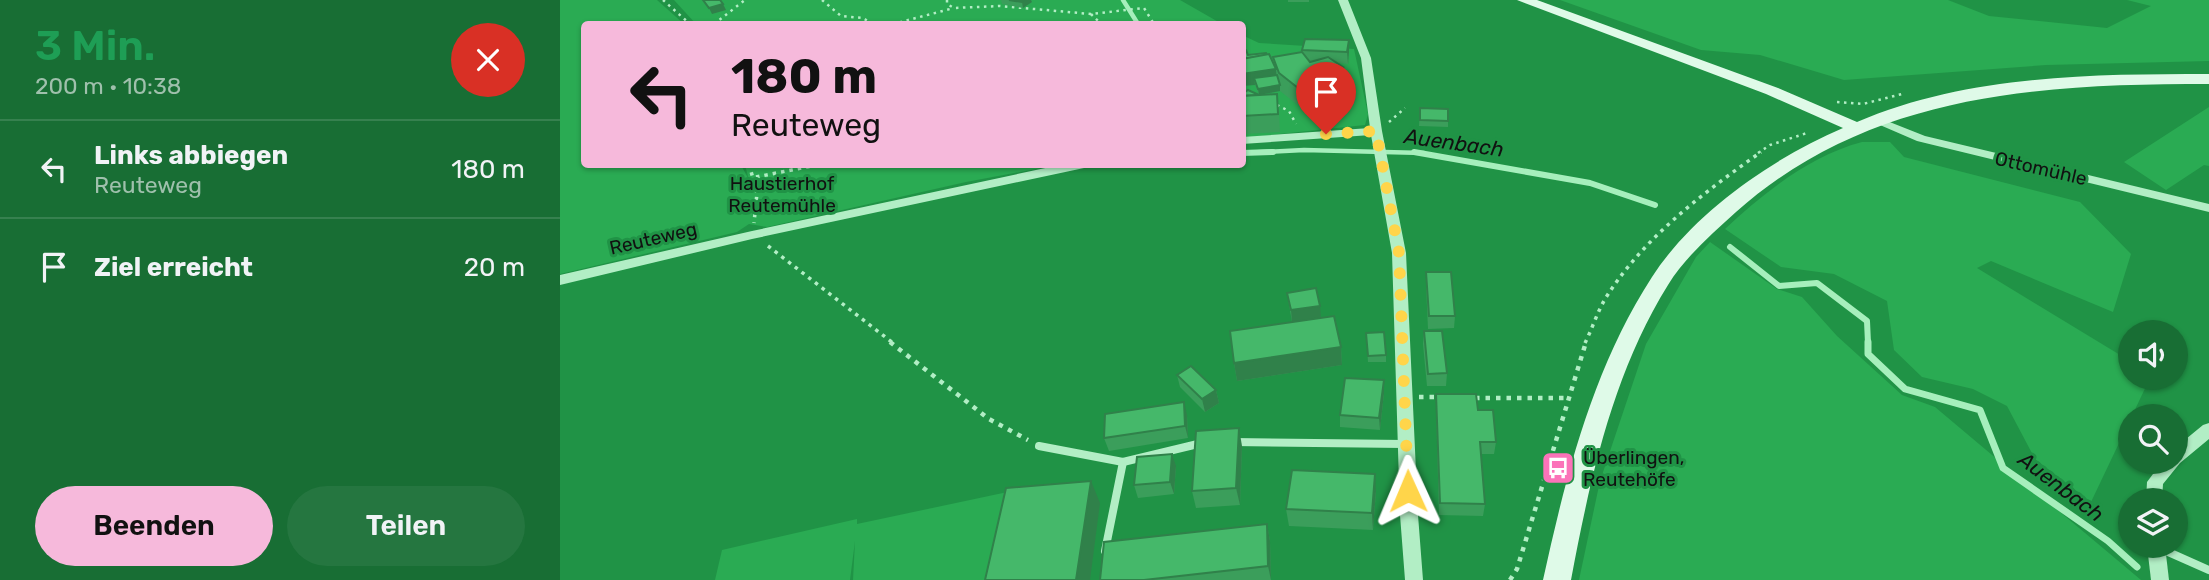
<!DOCTYPE html>
<html lang="de">
<meta charset="utf-8">
<style>
:root{--surface:#186e34;--page:#257640;--text:#f1f3f6;--muted:#9fc0ac;--line:#36814f;--accent:#f6b9db}
body{margin:0;font-family:Rubik,sans-serif;background:var(--page);color:var(--text);height:100vh;display:flex;flex-direction:column;font-size:26px;white-space:nowrap}
*{box-sizing:border-box;margin:0}
p{font-size:23px;color:var(--muted)}
.icon{flex:none;width:38px;height:38px;fill:none;stroke:currentColor;stroke-width:2;stroke-linecap:round;stroke-linejoin:round}
.map{position:relative;flex:1;overflow:hidden}
.details{display:flex;flex-direction:column;background:var(--surface);width:560px}
.details>*{flex:none}
.guide{position:absolute;left:21px;top:21px;width:665px;height:147px;border-radius:7px;box-shadow:0 2px 5px #0004;background:#f6b9db;color:#111;overflow:hidden}
.fabs{position:absolute;left:1558px;top:320px;display:grid;gap:14px}
.fabs a{display:grid;place-items:center;width:70px;height:70px;border-radius:50%;background:var(--surface);box-shadow:0 2px 5px #0004;font-size:35px}
.pin{position:absolute;display:grid;place-items:center;width:60px;height:60px;color:#fff;margin:-72px -30px;border-radius:50% 50% 50% 0;rotate:-45deg;box-shadow:0 0 7px #0007}
.pin .icon{rotate:45deg}
.me{position:absolute;width:77px;margin:-38px;rotate:359deg;stroke-linejoin:round;filter:drop-shadow(0 0 5px #0008)}
.turn{display:flex;align-items:center;gap:24px;height:147px;padding:0 35px;font-size:32px}
.turn .icon{width:91px;height:91px;stroke-width:2.5}
.turn b{display:block;font-size:49px;line-height:60px}
.round{display:grid;place-items:center;flex:none;width:74px;height:74px;border-radius:37px;background:var(--page)}
.headline{display:flex;align-items:center;justify-content:space-between;height:119px;padding:0 35px}
h1{font-size:42px;font-weight:600;line-height:52px;color:#1e9e55}
.action{display:flex;gap:14px;margin-top:auto;padding:14px 35px}
.action a{flex:1;height:80px;border-radius:42px;background:var(--accent);color:#111;font-size:28px;font-weight:600;line-height:80px;text-align:center}
.action a+a{background:var(--page);color:var(--text)}
ul{padding:0;list-style:none}
li{display:flex;align-items:center;gap:21px;height:98px;padding:0 35px;border-top:2px solid var(--line)}
li div{flex:1}
li b{display:block;font-size:26px}
li em{font-style:normal}
main{display:flex;flex:1;min-height:0}
.map>svg:first-child{display:block}
</style>
<main>
<section class="details">
<div class="headline"><div><h1>3 Min.</h1><p>200 m · 10:38</p></div><a class="round" style="background:#d93025;color:#fff"><svg class="icon" aria-label="close" viewBox="0 0 24 24"><path d="M6 6l12 12M18 6L6 18"/></svg></a></div>
<ul>
<li><svg class="icon" aria-label="left" viewBox="0 0 24 24"><path d="M17 20v-9H6M10 6l-5 5 5 5"/></svg><div><b>Links abbiegen</b><p>Reuteweg</p></div><em>180 m</em></li>
<li><svg class="icon" aria-label="arrive" viewBox="0 0 24 24"><path d="M6 21V4h12l-3 4 3 4H6"/></svg><div><b>Ziel erreicht</b></div><em>20 m</em></li>
</ul>
<div class="action"><a>Beenden</a><a>Teilen</a></div>
</section>
<div class="map">
<svg width="1649" height="580" viewBox="0 0 1649 580">
<rect width="100%" height="100%" fill="#209346"/>
<!-- green -->
<g fill="#2aab53">
<polygon points="0,0 97,0 124,24 24,24 24,164 181,165 189,180 185,165 497,165 406,182 207,227 189,224 177,232 0,274"/>
<polygon points="114,0 620,0 662,24 136,24"/>
<polygon points="1000,0 1388,0 1429,16 1547,28 1591,6 1567,0 1649,0 1649,61 1486,65 1284,80 1200,55 1141,50"/>
<polygon points="682,35 699,43 794,49 808,114 805,125 683,138"/>
<polygon points="1649,107 1649,166 1644,165 1606,190 1564,162"/>
<path d="M1302,142H1330L1344,157L1520,202L1571,254L1553,312L1431,261L1417,268L1570,361V378H1590L1531,502L1475,459L1447,406L1413,389L1362,377L1334,350L1327,301L1274,274L1221,267L1165,229C1204,193 1249,156 1302,142Z"/>
<polygon points="1150,242 1217,289 1242,297 1277,336 1342,395 1375,407 1581,580 1019,580 1040,481 1086,344 1136,257"/>
<polygon points="457,490 436,580 293,580 295,541 290,580 155,580 162,550 297,519 297,524"/>
</g>
<g fill="none" stroke-linecap="round" stroke-linejoin="round">
<!-- stream-far2 -->
<g stroke="#a6efbc" stroke-width="4.5">
<polyline points="563,0 578,24"/>
<polyline points="682,153 744,150 864,153"/>
</g>
<!-- stream-far1 -->
<g stroke="#a6efbc" stroke-width="6">
<polyline points="854,152 1030,183 1095,205"/>
<polyline points="682,153 713,152"/>
<polyline points="1170,247 1219,286 1257,283 1307,321 1308,343"/>
</g>
<!-- stream -->
<polyline stroke="#a6efbc" stroke-width="7" points="1308,342 1308,354 1345,389 1420,410 1443,468 1548,541 1577,567"/>
<!-- path-far2 -->
<g stroke="#b2eec5" stroke-width="2.5" stroke-dasharray="2.5 4.5" stroke-linecap="butt">
<polyline points="103,0 130,24"/>
<polyline points="262,0 281,16 303,18 312,24"/>
<polyline points="387,0 387,4 394,8 440,6 531,14 584,8 594,24"/>
<polyline points="531,14 541,24"/>
<polyline points="154,24 185,0"/>
<polyline points="333,24 394,8"/>
<polyline points="1277,102 1303,104 1342,94"/>
<polyline points="717,105 729,111 736,124"/>
<polyline points="829,122 845,108"/>
<polyline points="1198,153 1210,145 1247,133"/>
</g>
<!-- path-far1 -->
<g stroke="#b2eec5" stroke-width="3.5" stroke-dasharray="3.5 5" stroke-linecap="butt">
<polyline points="189,164 197,193 194,223"/>
<polyline points="196,177 262,164"/>
<polyline points="208,246 333,343"/>
<path d="M1025,343C1032,329 1037,313 1045,299C1083,238 1143,193 1201,152"/>
</g>
<!-- path -->
<g stroke="#b2eec5" stroke-width="4.5" stroke-dasharray="4.5 6" stroke-linecap="butt">
<polyline points="330,342 429,419 468,440"/>
<polyline points="859,397 880,397"/>
<polyline points="915,398 1007,398"/>
<polyline points="950,580 957,569 1026,342"/>
</g>
<!-- lane -->
<g stroke="#b2eec5" stroke-width="8">
<polyline points="672,442 845,444"/>
<polyline points="479,446 563,462 642,443"/>
<polyline points="1597,547 1649,570"/>
<polyline points="545,551 563,462"/>
</g>
<!-- street -->
<g fill="#b2eec5" fill-rule="evenodd">
<polygon points="778,0 788,0 811,58 822,131 846,253 858,515 863,580 845,580 840,515 832,253 811,135 682,144 682,137 810,128 801,58"/>
<polygon points="1317,117 1365,136 1649,204 1649,212 1357,141 1313,122 1313,118"/>
<polygon points="504,164 530,164 524,168 192,239 0,285 0,275 192,231"/>
<polygon points="1649,423 1649,439 1620,463 1603,484 1602,500 1586,500 1587,482 1602,462 1615,462 1615,448 1643,425"/>
<polygon points="1587,546 1605,546 1609,580 1591,580"/>
</g>
<!-- secondary -->
<path fill="#dffae8" fill-rule="evenodd" d="M957,0H977L1218,88L1297,122C1406,75 1532,74 1649,74V84C1479,84 1310,93 1176,212C1152,234 1125,257 1108,285C1053,373 1030,479 1011,580H983C1006,475 1033,368 1092,277C1134,212 1213,158 1283,128L1206,94Z"/>
</g>
<!-- wall -->
<g fill="#3b9e5b">
<polygon points="441,0 471,0 472,2 463,8 442,4"/>
<rect x="728" y="0" width="21" height="2"/>
<polygon points="742,50 789,52 788,64 778,63 783,67 784,84 777,87 777,99 748,113 720,91 699,95 695,85 688,55 713,63 713,57 742,52"/>
<polygon points="682,94 719,111 720,132 682,134"/>
<polygon points="860,108 888,109 888,127 859,126"/>
<polygon points="866,272 895,316 894,328 868,329 866,285"/>
<polygon points="727,293 761,317 781,347 782,365 677,381 674,363 732,322"/>
<polygon points="864,331 887,373 886,386 867,386 863,344"/>
<polygon points="806,333 826,355 826,362 808,362"/>
<polygon points="617,375 656,390 659,403 645,412 620,387"/>
<polygon points="824,393 820,430 780,427 780,415"/>
<polygon points="876,394 918,410 936,442 934,454 921,454 925,504 923,516 879,515 876,407"/>
<polygon points="627,415 628,438 549,451 544,438"/>
<polygon points="682,446 680,505 636,508 632,491"/>
<polygon points="616,466 614,494 578,498 574,485"/>
<polygon points="816,491 813,530 729,526 726,509"/>
<polygon points="707,524 710,541 711,580 540,580"/>
</g>
<!-- shaded-wall -->
<g fill="#30814a">
<polygon points="464,0 471,0 472,2 463,8 462,2"/>
<polygon points="163,4 166,10 152,14 149,8"/>
<polygon points="789,40 789,52 788,64 787,52"/>
<polygon points="783,67 784,84 777,87 777,99 748,113 747,95 765,74"/>
<polygon points="716,69 717,81 694,78 695,85 682,86 682,74"/>
<polygon points="720,85 720,91 699,95 698,89"/>
<polygon points="760,306 761,318 732,323 731,310"/>
<polygon points="781,347 782,365 677,381 674,363"/>
<polygon points="824,380 824,393 820,430 819,418"/>
<polygon points="656,390 659,403 645,412 642,399"/>
<polygon points="624,402 627,415 628,438 625,426"/>
<polygon points="679,428 682,446 680,505 676,488"/>
<polygon points="612,454 616,466 614,494 610,482"/>
<polygon points="815,474 816,491 813,530 812,513"/>
<polygon points="531,481 540,503 530,580 516,580"/>
<polygon points="707,524 710,541 711,580 708,566"/>
</g>
<!-- building -->
<g fill="#45b86a" stroke="#30814a" stroke-width="2">
<polygon points="143,0 160,0 163,4 149,8"/>
<polygon points="449,0 464,0 462,2"/>
<polygon points="745,39 789,40 787,52 742,50"/>
<polygon points="682,49 686,50 688,55 706,53 707,55 682,59"/>
<polygon points="742,52 750,62 768,57 783,67 765,74 776,82 747,95 719,73 713,57"/>
<polygon points="709,54 716,69 682,74 682,59"/>
<polygon points="717,75 720,85 698,89 694,78"/>
<polygon points="688,90 699,95 682,96 682,94"/>
<polygon points="717,94 718,114 682,116 682,96"/>
<polygon points="860,108 888,109 888,121 860,120"/>
<polygon points="866,272 891,272 895,316 869,316"/>
<polygon points="756,288 760,306 731,310 727,293"/>
<polygon points="774,316 781,347 674,363 670,331"/>
<polygon points="864,331 882,331 887,373 868,374"/>
<polygon points="824,332 826,355 808,356 806,333"/>
<polygon points="631,366 656,390 642,399 617,375"/>
<polygon points="785,378 824,380 819,418 780,415"/>
<polygon points="876,394 916,394 918,410 933,410 936,442 920,442 925,504 880,503"/>
<polygon points="624,402 625,426 544,438 545,414"/>
<polygon points="679,428 676,488 632,491 636,431"/>
<polygon points="612,454 610,482 574,485 577,457"/>
<polygon points="732,470 815,474 812,513 726,509"/>
<polygon points="531,481 516,580 425,580 446,488"/>
<polygon points="707,524 708,566 584,580 540,580 544,542"/>
</g>
<g fill="none" stroke-linecap="round" stroke-linejoin="round">
<!-- route -->
<polyline stroke="#ffd54a" stroke-width="12" stroke-dasharray="0 21.6" points="766,134 816,131 839,253 848,491"/>
</g>
<!-- icons -->
<defs>
<symbol id="bus-square" viewBox="-11 -11 22 22"><rect x="-9" y="-9" width="18" height="18" rx="4" fill="#fb73b9" stroke="#209346"/><path d="M-5-6H5V4H4V6H2V4H-2V6H-4V4H-5ZM-3.5-4V0h7V-4ZM-3.5 1.2v1.5H-2V1.2ZM2 1.2v1.5H3.5V1.2Z" fill="#fff"/></symbol>
</defs>
<g fill-rule="evenodd">
<use href="#bus-square" x="979" y="449" width="38" height="38"/>
</g>
<g text-anchor="middle" stroke-width="6" stroke-linejoin="round" paint-order="stroke">
<!-- street labels -->
<g font-size="19" fill="#111" stroke="#209346">
<text transform="translate(1481 168) rotate(13)" y="7">Ottomühle</text>
<text transform="translate(93 238) rotate(-13)" y="7">Reuteweg</text>
</g>
<!-- park labels -->
<g font-size="19" fill="#111" stroke="#209346">
<text x="222" y="190">Haustierhof<tspan x="222" dy="22">Reutemühle</tspan></text>
</g>
<!-- poi labels -->
<g font-size="19" fill="#111" stroke="#209346" text-anchor="start">
<text x="1023" y="464">Überlingen,<tspan x="1023" dy="22">Reutehöfe</tspan></text>
</g>
<!-- water labels -->
<g font-size="21" font-style="italic" fill="#111" stroke="#209346">
<text transform="translate(894 143) rotate(8)" y="7">Auenbach</text>
<text transform="translate(1501 487) rotate(37)" y="7">Auenbach</text>
</g>
</g>
</svg>
<div class="fabs">
<a><svg class="icon" aria-label="sound" viewBox="0 0 24 24"><path d="M4 9h4l5-4v14l-5-4H4zM17 9q2 3 0 6"/></svg></a>
<a><svg class="icon" aria-label="search" viewBox="0 0 24 24"><circle cx="10" cy="10" r="6"/><path d="M15 15l6 6"/></svg></a>
<a><svg class="icon" aria-label="layers" viewBox="0 0 24 24"><path d="M12 4l9 5-9 5-9-5zM3 14l9 5 9-5"/></svg></a>
</div>
<div class="pin" style="left:766px;top:134px;background:#d93025"><svg class="icon" aria-label="arrive" viewBox="0 0 24 24"><path d="M6 21V4h12l-3 4 3 4H6"/></svg></div>
<svg class="me" style="left:848px;top:491px" viewBox="-20 -20 40 40"><path d="M0-17L14 15 0 8-14 15z" fill="#ffd54a" stroke="#fff" stroke-width="4"/></svg>
<div class="guide">
<div class="turn"><svg class="icon" aria-label="left" viewBox="0 0 24 24"><path d="M17 20v-9H6M10 6l-5 5 5 5"/></svg><div><b>180 m</b>Reuteweg</div></div>
</div>
</div>
</main>
